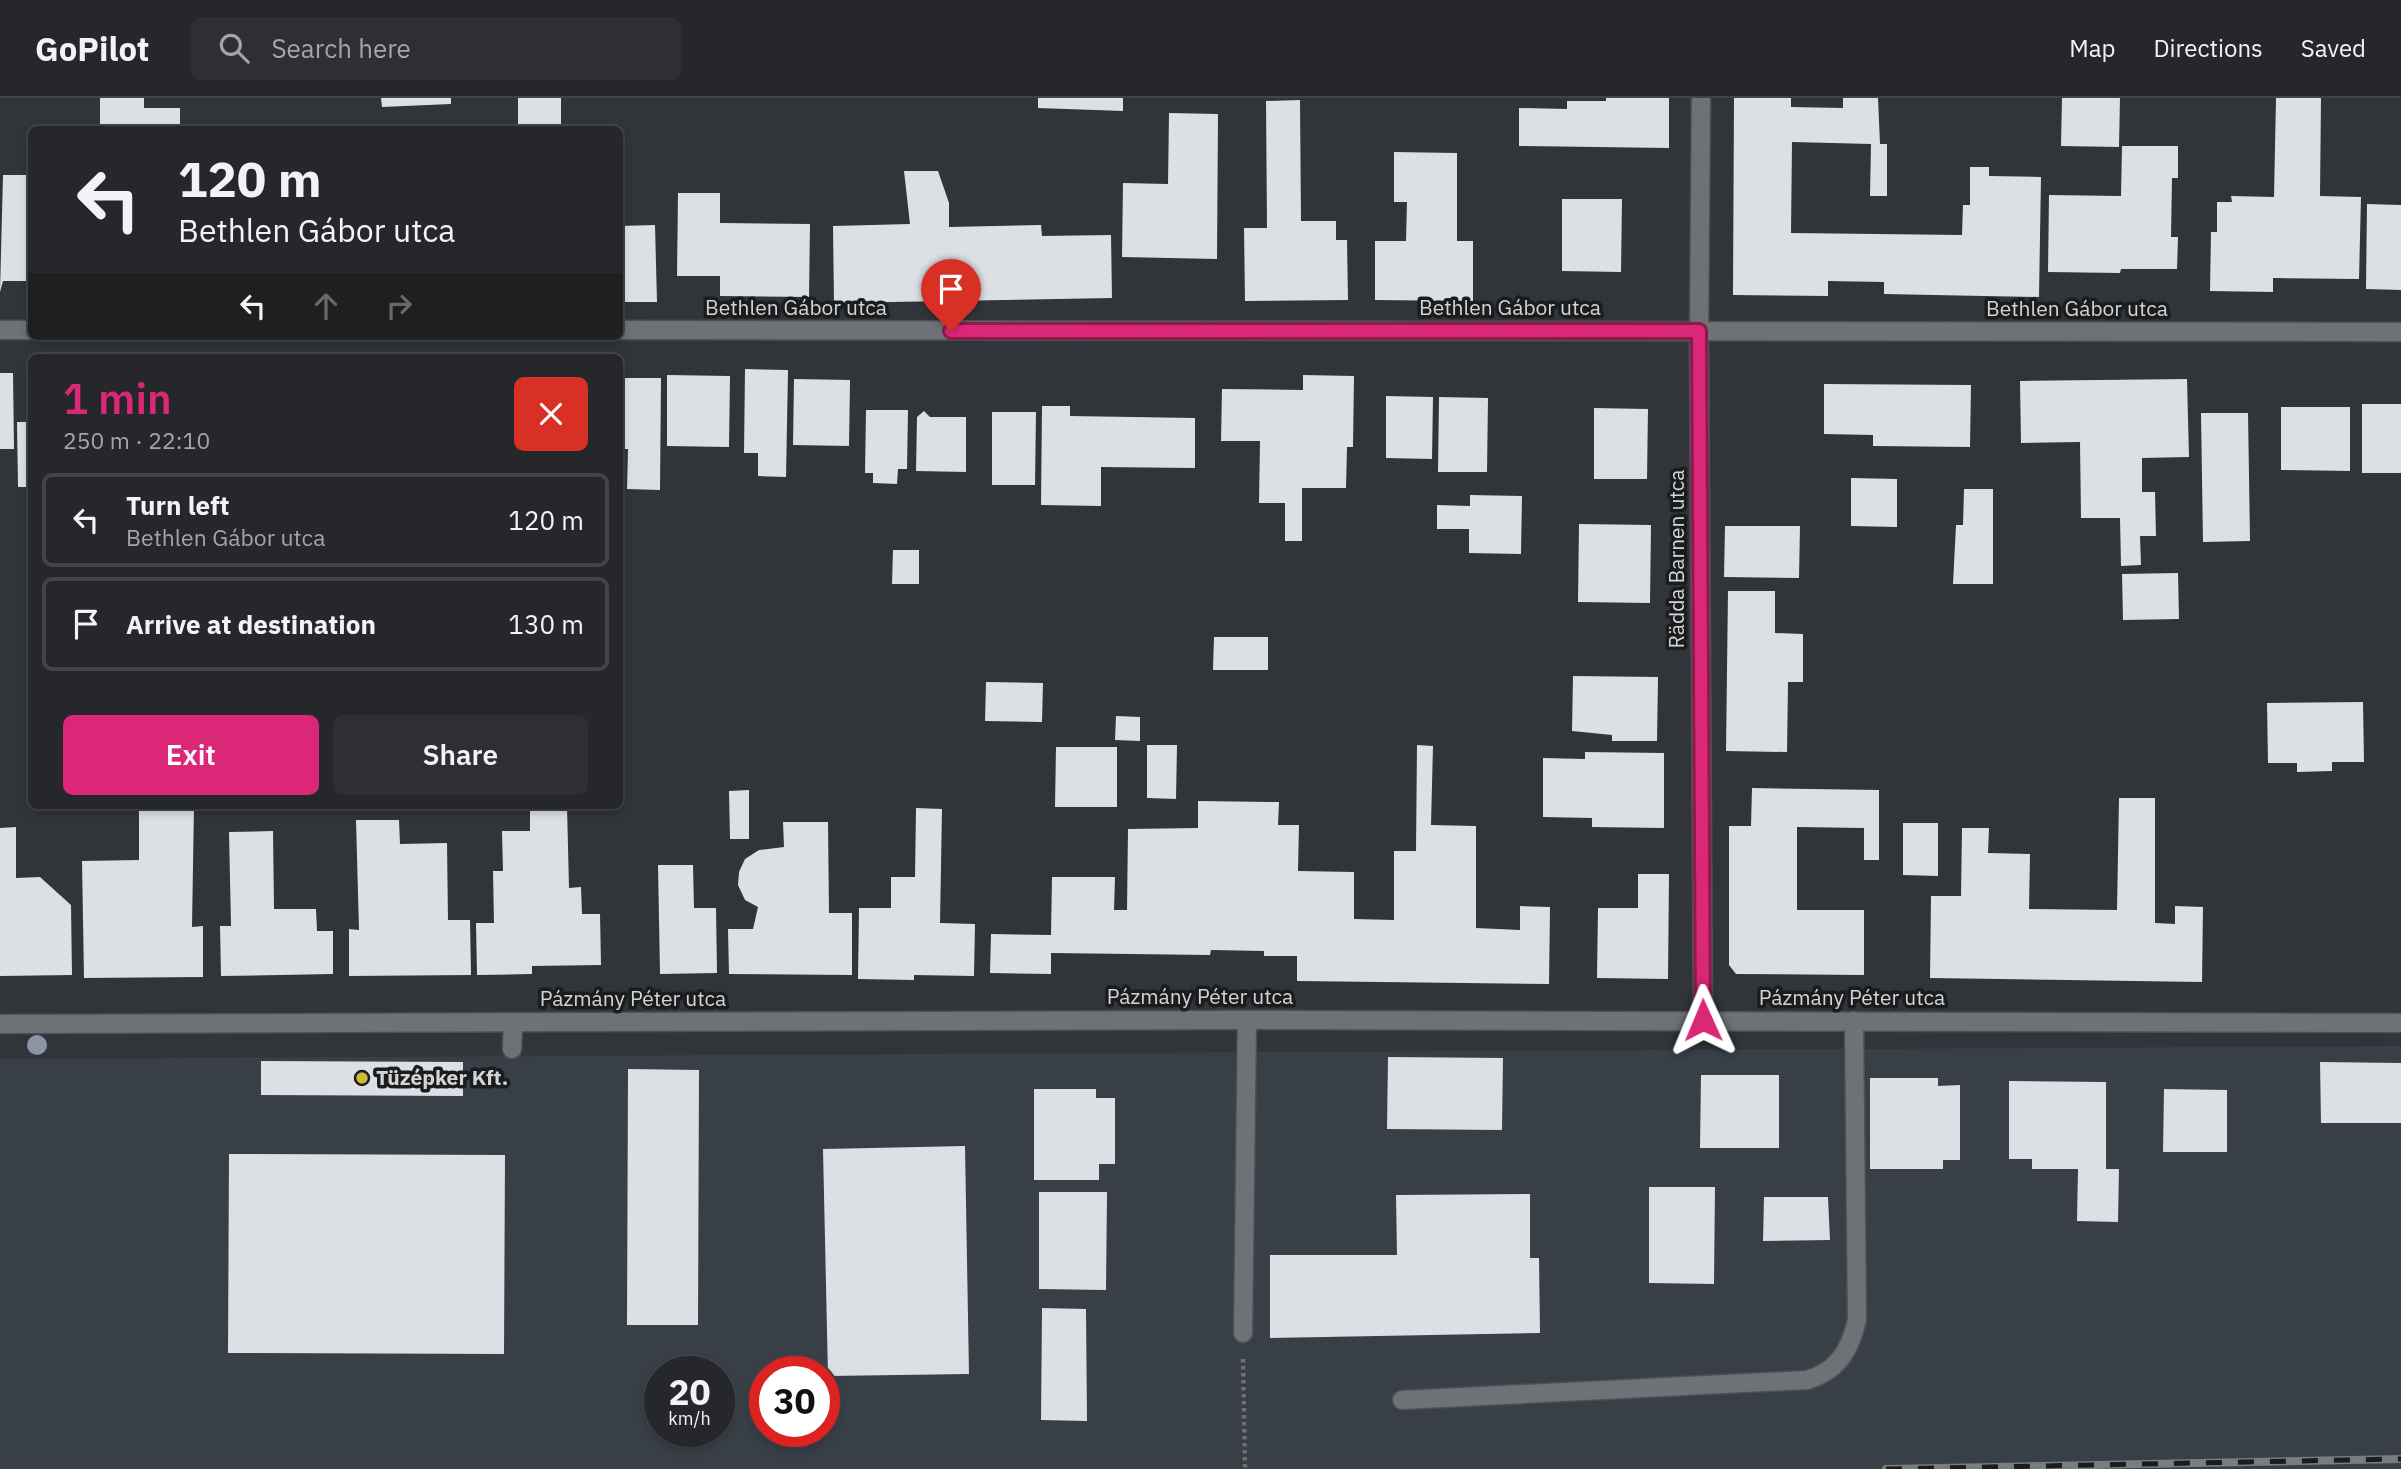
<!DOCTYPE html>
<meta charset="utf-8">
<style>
:root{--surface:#25272a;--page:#2d2f32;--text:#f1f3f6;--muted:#a3a5a8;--line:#424447;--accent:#db2777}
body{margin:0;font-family:"IBM Plex Sans",sans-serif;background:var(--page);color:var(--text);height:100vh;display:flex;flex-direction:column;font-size:26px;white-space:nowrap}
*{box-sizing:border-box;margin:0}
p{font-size:23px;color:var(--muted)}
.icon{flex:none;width:38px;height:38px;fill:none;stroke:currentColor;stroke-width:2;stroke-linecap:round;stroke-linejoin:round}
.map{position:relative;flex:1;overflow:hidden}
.side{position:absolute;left:28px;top:256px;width:595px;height:455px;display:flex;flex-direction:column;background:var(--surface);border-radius:10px;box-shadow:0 4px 10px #0003,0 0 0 2px var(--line)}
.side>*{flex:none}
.top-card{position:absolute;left:28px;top:28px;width:595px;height:214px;border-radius:10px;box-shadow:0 4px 10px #0003,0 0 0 2px var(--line);background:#25272a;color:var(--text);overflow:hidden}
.speed{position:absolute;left:644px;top:1258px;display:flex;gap:14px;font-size:35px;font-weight:700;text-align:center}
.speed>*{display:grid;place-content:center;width:91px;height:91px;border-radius:50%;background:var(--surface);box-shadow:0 4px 10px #0003,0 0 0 2px var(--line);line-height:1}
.speed small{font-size:18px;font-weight:400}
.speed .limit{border:10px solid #d22;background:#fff;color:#111}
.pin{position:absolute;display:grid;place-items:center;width:60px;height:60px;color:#fff;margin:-72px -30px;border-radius:50% 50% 50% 0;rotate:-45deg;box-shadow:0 0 7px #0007}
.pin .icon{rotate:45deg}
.me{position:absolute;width:77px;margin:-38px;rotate:359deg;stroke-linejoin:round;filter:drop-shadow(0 0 5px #0008)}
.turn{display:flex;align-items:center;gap:24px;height:147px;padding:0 35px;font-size:32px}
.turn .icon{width:91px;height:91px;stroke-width:2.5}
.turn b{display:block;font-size:49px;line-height:60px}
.lanes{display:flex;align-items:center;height:66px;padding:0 35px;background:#0003;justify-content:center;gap:35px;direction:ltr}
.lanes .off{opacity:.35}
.round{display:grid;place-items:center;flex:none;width:74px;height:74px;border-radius:10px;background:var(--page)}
.overview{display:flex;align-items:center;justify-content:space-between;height:119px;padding:0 35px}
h1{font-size:42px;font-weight:600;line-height:52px;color:var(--accent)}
.button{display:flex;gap:14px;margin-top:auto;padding:14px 35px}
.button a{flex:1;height:80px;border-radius:10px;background:var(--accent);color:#fff;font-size:28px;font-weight:600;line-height:80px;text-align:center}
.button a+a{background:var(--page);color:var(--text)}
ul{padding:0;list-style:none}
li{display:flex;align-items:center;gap:21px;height:94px;margin:0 14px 10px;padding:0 21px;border:4px solid var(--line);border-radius:10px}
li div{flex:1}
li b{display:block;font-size:26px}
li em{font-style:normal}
header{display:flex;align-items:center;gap:42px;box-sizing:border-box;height:98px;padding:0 35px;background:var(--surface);border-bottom:2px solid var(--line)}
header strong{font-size:33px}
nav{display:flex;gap:38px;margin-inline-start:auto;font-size:24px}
.search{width:490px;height:63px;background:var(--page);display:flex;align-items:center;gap:18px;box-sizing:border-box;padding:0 24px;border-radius:10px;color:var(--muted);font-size:26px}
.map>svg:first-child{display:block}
</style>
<header>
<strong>GoPilot</strong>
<div class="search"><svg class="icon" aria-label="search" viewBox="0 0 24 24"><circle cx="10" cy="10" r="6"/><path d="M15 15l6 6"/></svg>Search here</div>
<nav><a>Map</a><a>Directions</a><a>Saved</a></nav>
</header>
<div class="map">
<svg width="2401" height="1371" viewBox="0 0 2401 1371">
<rect width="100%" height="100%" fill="#313438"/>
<!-- built -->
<path fill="#383f47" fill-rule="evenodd" d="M2401,948V1371H0V961ZM660,1274H719V1334H660ZM765,1274H824V1334H765Z"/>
<!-- building -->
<g fill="#dce0e4">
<polygon points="100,0 144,0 144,10 180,10 180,32 100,32"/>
<polygon points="381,0 451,0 451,6 382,9"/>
<rect x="518" y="0" width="43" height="32"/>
<polygon points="1038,0 1123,0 1123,13 1038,10"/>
<polygon points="1606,0 1669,0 1669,50 1519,48 1519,10 1567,11 1567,3 1606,3"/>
<polygon points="1734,0 1791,0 1791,9 1843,10 1843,0 1878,0 1880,46 1887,46 1887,98 1870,98 1871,46 1792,44 1791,135 1962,137 1963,107 1970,107 1970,69 1989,69 1989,78 2041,79 2039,199 1884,196 1884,184 1828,183 1828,198 1733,197"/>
<polygon points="2062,0 2120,0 2119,49 2061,48"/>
<polygon points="2276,0 2321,0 2320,98 2361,99 2359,181 2273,180 2273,194 2210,193 2211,134 2217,134 2217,104 2232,104 2231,98 2274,99"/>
<polygon points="1300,2 1301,123 1336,123 1336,142 1347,142 1348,202 1245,203 1244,130 1267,130 1266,3"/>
<polygon points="1169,15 1218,16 1217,161 1122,159 1123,85 1168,86"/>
<polygon points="2122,48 2178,48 2178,80 2172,80 2171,139 2178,139 2177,171 2121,171 2120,175 2048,174 2049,97 2121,98"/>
<polygon points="1394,54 1457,55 1457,143 1473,143 1473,203 1375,202 1375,143 1406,143 1407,104 1394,104"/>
<polygon points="904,73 938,73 949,105 949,129 1041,127 1042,138 1111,137 1112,200 834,205 833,128 910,126"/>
<polygon points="3,77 32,77 32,183 3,183 0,194"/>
<polygon points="678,95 720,95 720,125 810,126 809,199 720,198 720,178 677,178"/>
<polygon points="1562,101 1622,101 1621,174 1562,173"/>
<polygon points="2367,106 2401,107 2401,192 2366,191"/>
<polygon points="655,127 657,204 620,204 620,128"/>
<polygon points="745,271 788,272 786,379 758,378 758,355 744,355"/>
<polygon points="0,275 13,275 14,351 0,351"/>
<polygon points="667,277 730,278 729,349 667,348"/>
<polygon points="1303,277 1354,278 1353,349 1347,349 1346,390 1302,390 1302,443 1285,443 1285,405 1259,405 1260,343 1221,343 1222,291 1303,292"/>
<polygon points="620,280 661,280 660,392 627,391 628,351 620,351"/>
<polygon points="794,281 850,282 849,348 793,347"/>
<polygon points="2187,281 2189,359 2142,360 2142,394 2155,394 2156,438 2140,438 2141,467 2121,468 2120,420 2081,420 2080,344 2021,345 2020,283"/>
<polygon points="1824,286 1971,287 1970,349 1873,348 1873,337 1824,336"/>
<polygon points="1386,298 1433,299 1432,361 1386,360"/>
<polygon points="1439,299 1488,300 1487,374 1438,374"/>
<rect x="2362" y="306" width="39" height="69"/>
<polygon points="1042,308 1070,308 1070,318 1195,320 1195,370 1101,369 1101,408 1041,407"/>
<polygon points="2281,309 2350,309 2350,373 2281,372"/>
<polygon points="1594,310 1648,311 1647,381 1594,381"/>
<polygon points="866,312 908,312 907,371 898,371 897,386 873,385 873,375 865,375"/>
<polygon points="924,313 930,319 966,319 966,374 916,373 917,319"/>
<polygon points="992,314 1036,314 1035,387 992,387"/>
<polygon points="2201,315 2248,315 2250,443 2203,444"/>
<polygon points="17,324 32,324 32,389 18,389"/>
<polygon points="1851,380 1897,381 1897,429 1851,428"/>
<polygon points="1964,391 1993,391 1993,486 1953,486 1956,427 1963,427"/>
<polygon points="1470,397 1522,398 1521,456 1469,455 1469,431 1437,431 1437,407 1470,408"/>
<polygon points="1579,426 1651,427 1650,505 1578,504"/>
<polygon points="1725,428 1800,428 1799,480 1724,479"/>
<polygon points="893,452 919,452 919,486 892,486"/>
<polygon points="2178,475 2179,521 2123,522 2122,476"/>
<polygon points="1728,493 1775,493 1775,535 1803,536 1803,584 1788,584 1787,654 1726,653"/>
<polygon points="1214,539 1268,539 1268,572 1213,572"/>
<polygon points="1573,578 1658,579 1657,643 1612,643 1612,637 1572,633"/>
<polygon points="986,584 1043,585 1042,624 985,623"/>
<polygon points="2363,604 2364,664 2332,664 2332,673 2297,674 2297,665 2268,665 2267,605"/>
<polygon points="1116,618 1140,619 1140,643 1115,642"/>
<polygon points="1147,647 1177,647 1176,701 1147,700"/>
<polygon points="1417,647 1433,648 1431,727 1476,728 1476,830 1520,832 1520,808 1550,809 1549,886 1297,883 1297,858 1264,858 1264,853 1211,852 1210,857 1051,855 1051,876 990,875 991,836 1051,837 1052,779 1115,779 1114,812 1127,812 1128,731 1198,730 1198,703 1279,704 1278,727 1299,727 1298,773 1354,774 1354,821 1394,822 1394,753 1416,753"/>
<polygon points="1056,649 1117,649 1117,709 1055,709"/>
<polygon points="1585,654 1664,655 1664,730 1592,729 1592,720 1543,719 1543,660 1585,661"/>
<polygon points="1752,690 1879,692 1879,762 1864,762 1864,730 1797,729 1797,812 1864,812 1864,877 1736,876 1729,867 1729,728 1751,728"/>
<polygon points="749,692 749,741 730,741 729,693"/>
<polygon points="2119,700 2155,700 2155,825 2175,826 2175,808 2203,809 2202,884 1930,880 1931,798 1961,798 1962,730 1989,730 1988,755 2030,756 2029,811 2117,812"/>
<polygon points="139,707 194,707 192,829 203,828 203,879 84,880 82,763 139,762"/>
<polygon points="530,707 567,707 569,790 581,789 582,816 600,816 601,867 532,868 532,876 477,877 476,825 494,825 493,773 503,773 502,733 530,733"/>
<polygon points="916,710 942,711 940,825 975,826 974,878 914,877 914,882 858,881 859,810 891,810 891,779 915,779"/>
<polygon points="356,722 399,722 400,746 447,745 448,822 470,822 471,877 349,878 349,831 359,832"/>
<polygon points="783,724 828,724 829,815 852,815 852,877 729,876 728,831 753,831 758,809 745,802 738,787 739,774 745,761 759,752 784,749"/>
<polygon points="1903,725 1938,725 1938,778 1903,777"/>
<polygon points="16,729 16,780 40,779 71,807 72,877 0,878 0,730"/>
<polygon points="273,733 274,811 316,811 317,833 333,833 333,876 221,878 220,828 231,828 229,734"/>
<polygon points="658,767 693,767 694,810 716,810 717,875 660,876"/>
<polygon points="1638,776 1669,776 1668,881 1597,880 1598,810 1638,810"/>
<polygon points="1388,959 1503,960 1502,1032 1387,1031"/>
<polygon points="261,963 463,964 463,998 261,997"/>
<polygon points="2320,964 2401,965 2401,1025 2321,1025"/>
<polygon points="628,971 699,972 698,1227 627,1227"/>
<polygon points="1701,977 1779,977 1779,1050 1700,1050"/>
<polygon points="1870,980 1938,980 1938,988 1960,987 1960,1062 1943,1062 1943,1071 1870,1071"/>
<polygon points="2009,983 2106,984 2106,1071 2119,1071 2118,1124 2077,1123 2078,1071 2032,1071 2032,1061 2009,1061"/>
<polygon points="1034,991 1096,991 1096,1000 1115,1000 1115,1066 1099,1066 1099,1082 1034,1082"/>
<polygon points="2164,991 2227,992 2227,1054 2163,1054"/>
<polygon points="965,1048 969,1276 828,1278 823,1051"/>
<polygon points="229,1056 505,1057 504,1256 228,1255"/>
<polygon points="1649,1089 1715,1089 1714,1186 1649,1185"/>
<polygon points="1039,1094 1107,1094 1106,1192 1039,1191"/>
<polygon points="1530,1096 1530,1160 1539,1160 1540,1235 1270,1240 1270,1157 1397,1157 1396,1097"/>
<polygon points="1764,1099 1828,1099 1830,1142 1763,1143"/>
<polygon points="1042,1210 1086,1211 1087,1323 1041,1322"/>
</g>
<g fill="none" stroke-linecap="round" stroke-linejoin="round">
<defs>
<g id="lane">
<polyline points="512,951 513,924"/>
<path d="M1402,1302L1807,1282C1838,1273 1850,1252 1857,1222L1854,923"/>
</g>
<g id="street">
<polyline points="1701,0 1699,233 1703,922"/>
<polyline points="0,232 32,232"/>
<polyline points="620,232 2401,234"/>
<polyline points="0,926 1247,922 2401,925"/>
<polyline points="1243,1235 1247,922"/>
</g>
</defs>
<!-- lane casing -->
<use href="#lane" stroke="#4d5052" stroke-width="21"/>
<!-- street casing -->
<use href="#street" stroke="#4d5052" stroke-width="21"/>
<!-- path -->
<polyline stroke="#6e7074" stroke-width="4.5" stroke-dasharray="3.5 3.5" stroke-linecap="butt" points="1243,1261 1245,1371"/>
<!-- lane -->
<use href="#lane" stroke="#6e7276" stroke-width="18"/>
<!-- street -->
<use href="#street" stroke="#6e7276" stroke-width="18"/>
<defs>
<polyline id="rail" points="1886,1371 2401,1361"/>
</defs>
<!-- rail casing -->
<use href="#rail" stroke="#7a7d80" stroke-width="8"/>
<!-- rail -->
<use href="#rail" stroke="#1a1c1d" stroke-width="5" stroke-dasharray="16" stroke-linecap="butt"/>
</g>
<!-- trees -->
<circle fill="#8a95a3" cx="37" cy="947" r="10"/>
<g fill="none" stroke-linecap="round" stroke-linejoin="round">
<defs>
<polyline id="route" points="951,233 1699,233 1703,922"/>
</defs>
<!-- route casing -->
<use href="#route" stroke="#8e194d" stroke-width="18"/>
<!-- route -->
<use href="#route" stroke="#db2777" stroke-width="12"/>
</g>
<!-- markers -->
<circle fill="#ceb837" stroke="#1a1c1d" stroke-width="2.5" cx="362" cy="980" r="7"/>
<g text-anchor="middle" stroke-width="7" stroke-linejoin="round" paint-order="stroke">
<!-- street labels -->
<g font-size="21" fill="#d2d4d6" stroke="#1a1c1d">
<text x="796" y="217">Bethlen Gábor utca</text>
<text x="1510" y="217">Bethlen Gábor utca</text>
<text x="2077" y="218">Bethlen Gábor utca</text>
<text transform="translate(1677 461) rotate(-90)" y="7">Rädda Barnen utca</text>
<text x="1200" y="906">Pázmány Péter utca</text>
<text x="1852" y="907">Pázmány Péter utca</text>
<text x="633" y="908">Pázmány Péter utca</text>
</g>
<!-- poi labels -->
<g font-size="21" font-weight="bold" fill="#d2d4d6" stroke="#1a1c1d" text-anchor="start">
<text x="376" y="987">Tüzépker Kft.</text>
</g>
</g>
</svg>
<div class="speed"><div>20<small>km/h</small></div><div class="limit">30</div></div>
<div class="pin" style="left:951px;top:233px;background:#d93025"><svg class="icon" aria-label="arrive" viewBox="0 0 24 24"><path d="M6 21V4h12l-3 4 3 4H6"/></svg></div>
<svg class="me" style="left:1703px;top:922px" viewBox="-20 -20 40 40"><path d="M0-17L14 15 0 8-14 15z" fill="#db2777" stroke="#fff" stroke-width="4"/></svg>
<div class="top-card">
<div class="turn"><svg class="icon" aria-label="left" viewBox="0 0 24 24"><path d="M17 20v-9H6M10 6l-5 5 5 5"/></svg><div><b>120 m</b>Bethlen Gábor utca</div></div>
<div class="lanes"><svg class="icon" aria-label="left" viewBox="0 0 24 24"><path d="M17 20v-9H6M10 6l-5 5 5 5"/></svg><svg class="icon off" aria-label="ahead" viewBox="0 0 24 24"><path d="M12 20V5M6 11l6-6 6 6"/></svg><svg class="icon off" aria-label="right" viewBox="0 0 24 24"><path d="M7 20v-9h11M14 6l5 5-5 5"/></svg></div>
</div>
<section class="side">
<div class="overview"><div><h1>1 min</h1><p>250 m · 22:10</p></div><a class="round" style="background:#d93025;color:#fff"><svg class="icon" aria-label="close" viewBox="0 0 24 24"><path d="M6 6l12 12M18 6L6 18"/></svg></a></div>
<ul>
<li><svg class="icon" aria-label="left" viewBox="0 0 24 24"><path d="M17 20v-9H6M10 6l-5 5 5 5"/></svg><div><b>Turn left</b><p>Bethlen Gábor utca</p></div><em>120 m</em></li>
<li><svg class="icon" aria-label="arrive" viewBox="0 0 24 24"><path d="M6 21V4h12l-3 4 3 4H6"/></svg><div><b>Arrive at destination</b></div><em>130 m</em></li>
</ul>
<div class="button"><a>Exit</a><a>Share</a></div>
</section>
</div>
